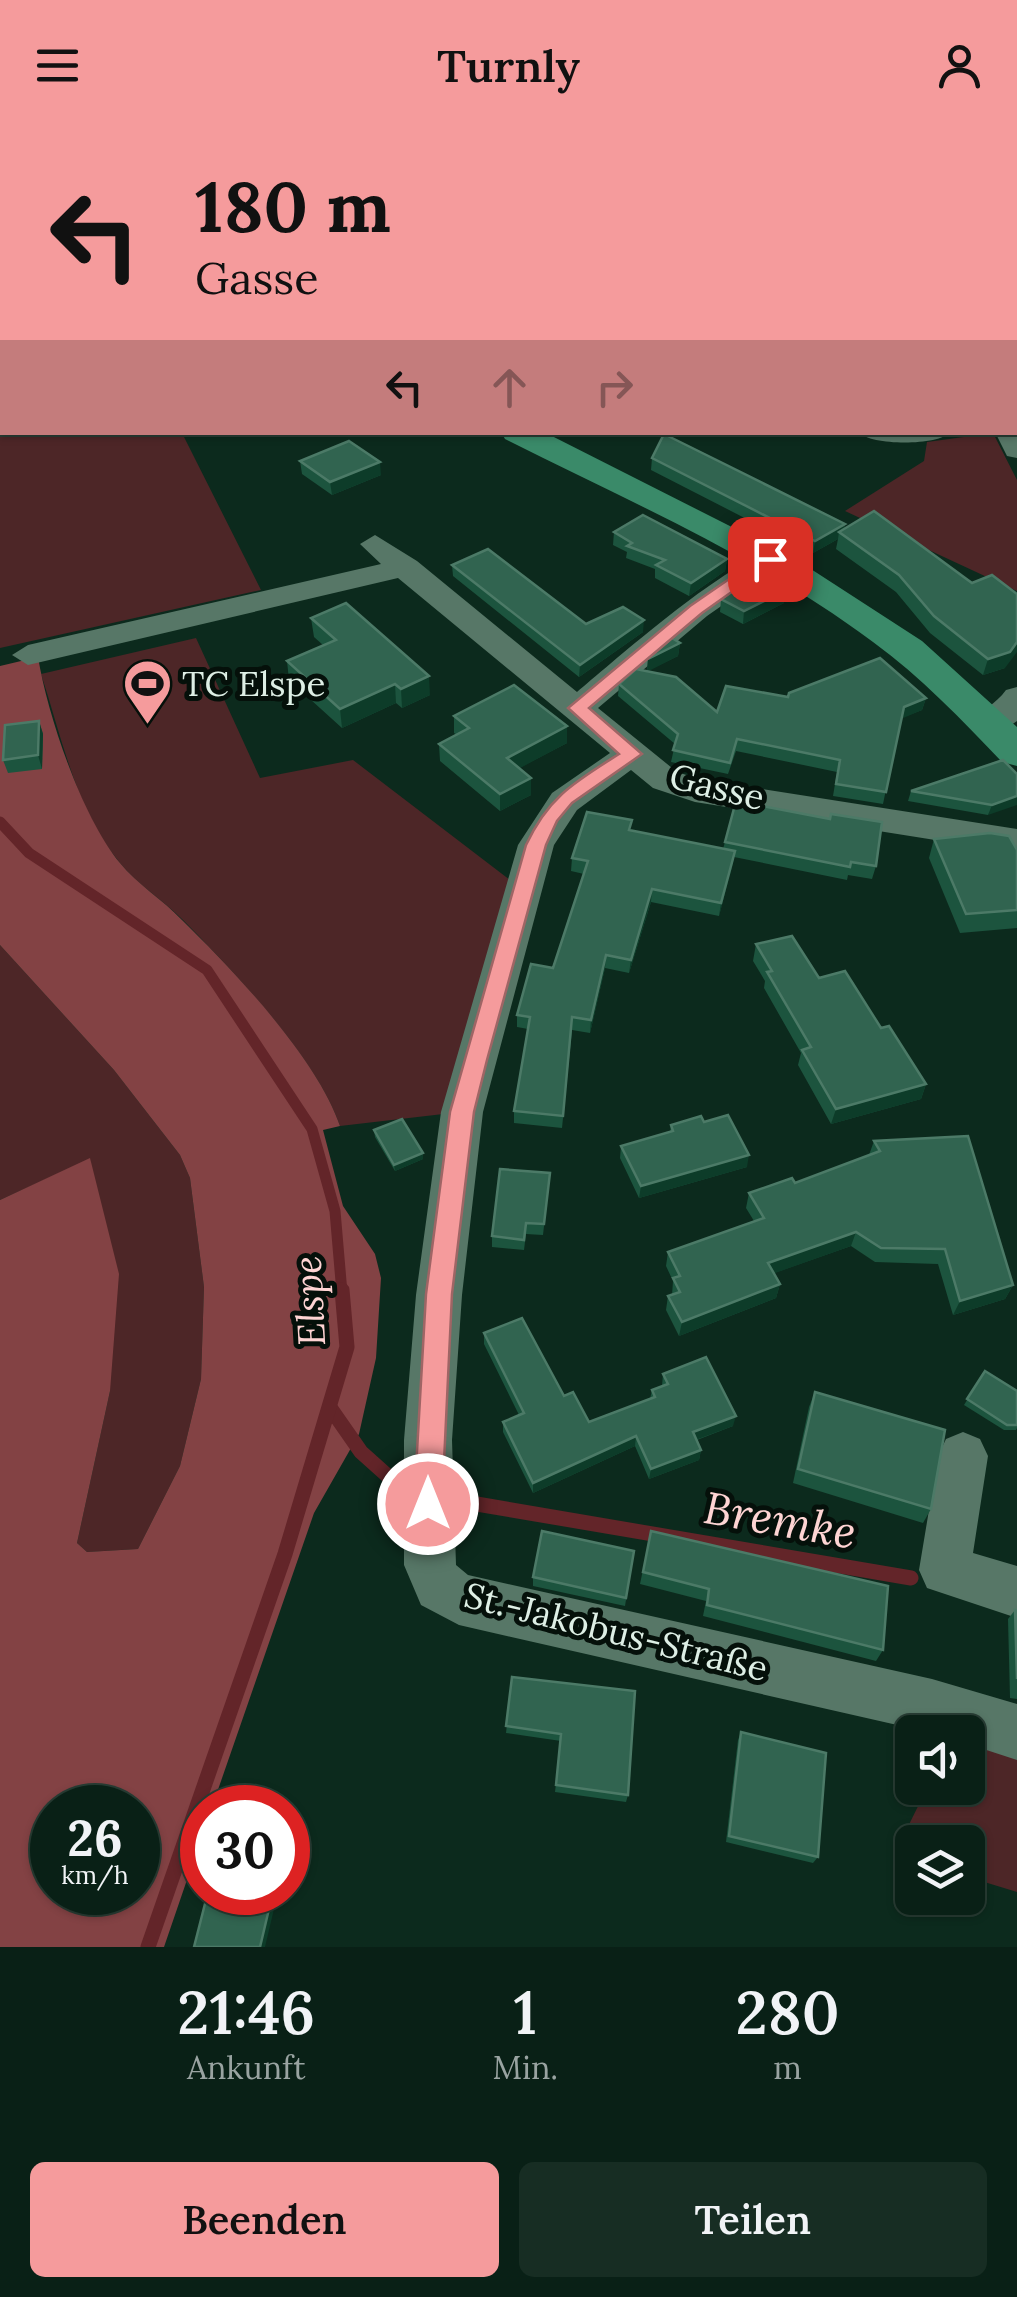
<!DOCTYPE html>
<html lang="de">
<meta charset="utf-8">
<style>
:root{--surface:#092016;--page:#172d23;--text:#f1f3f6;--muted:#99a3a1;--line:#293e35;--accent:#f59b9c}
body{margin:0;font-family:Lora,serif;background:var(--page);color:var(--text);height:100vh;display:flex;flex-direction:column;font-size:38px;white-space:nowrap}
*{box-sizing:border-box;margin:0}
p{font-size:32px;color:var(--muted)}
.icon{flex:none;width:55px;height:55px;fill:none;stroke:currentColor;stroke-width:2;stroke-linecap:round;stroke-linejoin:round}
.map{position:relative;height:1817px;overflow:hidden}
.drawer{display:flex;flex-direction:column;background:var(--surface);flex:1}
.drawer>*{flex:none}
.banner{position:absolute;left:0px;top:0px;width:1018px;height:305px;box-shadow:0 2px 8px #0004,0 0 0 2px var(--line);background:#f59b9c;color:#111;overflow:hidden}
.controls{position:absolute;left:895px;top:1585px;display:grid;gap:20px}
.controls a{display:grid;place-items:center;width:90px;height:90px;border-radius:15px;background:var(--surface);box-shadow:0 2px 8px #0004,0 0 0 2px var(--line);font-size:50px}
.speed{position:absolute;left:30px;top:1655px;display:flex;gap:20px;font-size:50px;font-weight:700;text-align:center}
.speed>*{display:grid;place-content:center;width:130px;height:130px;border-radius:50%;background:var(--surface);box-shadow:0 2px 8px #0004,0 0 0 2px var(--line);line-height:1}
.speed small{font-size:25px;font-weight:400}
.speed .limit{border:15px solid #d22;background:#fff;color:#111}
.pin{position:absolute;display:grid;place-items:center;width:85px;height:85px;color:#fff;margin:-42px;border-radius:20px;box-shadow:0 5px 15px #0006}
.me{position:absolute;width:110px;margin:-55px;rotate:0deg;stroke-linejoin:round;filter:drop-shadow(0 0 8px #0008)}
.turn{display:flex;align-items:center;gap:35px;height:210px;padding:0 30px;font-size:45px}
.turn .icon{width:130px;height:130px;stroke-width:2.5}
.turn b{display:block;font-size:70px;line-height:85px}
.lanes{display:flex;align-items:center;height:95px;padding:0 30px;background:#0003;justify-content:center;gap:50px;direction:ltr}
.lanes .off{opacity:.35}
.eta{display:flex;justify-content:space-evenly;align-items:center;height:170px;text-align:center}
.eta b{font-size:60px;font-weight:600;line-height:70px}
.cta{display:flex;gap:20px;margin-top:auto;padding:20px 30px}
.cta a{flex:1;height:115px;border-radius:15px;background:var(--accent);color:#111;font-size:40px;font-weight:600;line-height:115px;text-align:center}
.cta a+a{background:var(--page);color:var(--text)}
header{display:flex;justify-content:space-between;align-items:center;height:130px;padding:0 30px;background:var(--accent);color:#111;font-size:45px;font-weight:600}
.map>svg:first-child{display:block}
</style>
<header><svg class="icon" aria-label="menu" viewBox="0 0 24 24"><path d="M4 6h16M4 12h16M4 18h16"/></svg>Turnly<svg class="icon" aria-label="person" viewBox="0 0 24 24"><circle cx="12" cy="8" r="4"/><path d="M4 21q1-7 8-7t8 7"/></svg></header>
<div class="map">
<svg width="1017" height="1817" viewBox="0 0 1017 1817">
<rect width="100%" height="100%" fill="#0c2a1d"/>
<!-- green -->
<g fill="#4d2627">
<polygon points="717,0 1017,0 1017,139 1015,2"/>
<polygon points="0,283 2,302 182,303 261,460 0,518"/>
<polygon points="993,303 1017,350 1017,461 845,381 924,331 927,312"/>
<path d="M196,508L260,648L353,630L510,750L452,983L340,996C317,928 234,842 183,790C163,770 138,755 120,733C76,681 62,608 41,544Z"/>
<polygon points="0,815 114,940 180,1025 190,1048 204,1157 201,1249 180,1336 138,1419 87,1422 77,1413 110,1261 90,1029 0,1070"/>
<polygon points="959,1590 1017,1606 1017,1762 968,1747 968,1712 912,1712 912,1731 894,1725 927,1658 968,1658 968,1602 953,1602"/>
</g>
<!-- forest -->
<path fill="#834244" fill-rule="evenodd" d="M38,527C48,587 82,687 120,733C137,754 163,770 182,790C234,841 317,928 340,996L323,1000L343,1076L375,1124L381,1148L376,1228L359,1304L314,1383L212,1677L202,1678V1706L164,1817H0V1070L90,1028L119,1144L110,1261L77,1413L87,1422L138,1419L180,1336L201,1249L204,1157L190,1048L180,1025L114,940L0,815V536ZM52,1678H138V1762H52Z"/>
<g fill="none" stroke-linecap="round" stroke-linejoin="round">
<!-- stream-far1 -->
<polyline stroke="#632529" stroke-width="11" points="0,692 29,723 207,840 312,999 335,1081 342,1163"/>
<!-- stream -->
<g stroke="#632529" stroke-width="15">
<polyline points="331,1279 361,1322 409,1365"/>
<polyline points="459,1371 911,1448"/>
<polyline points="148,1817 285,1424 347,1217 342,1160"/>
</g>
<!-- minor -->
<g fill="#577767" fill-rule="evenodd">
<polygon points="303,0 340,0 341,2 305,2"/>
<polygon points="629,0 658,0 659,2 631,2"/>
<polygon points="820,0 841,0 842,2 822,2"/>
<polygon points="1015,296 1017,296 1017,328 1007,326 995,302 1015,302"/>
<path d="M858,302H951C938,316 871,316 858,302Z"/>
<path d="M375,405L417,431L577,562C610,535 745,414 780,423L785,429L780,435L707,486L598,578L677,642L699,649L1017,699V723L695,672L653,658L631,640L577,680L554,715L483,982L462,1165L452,1310L456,1435L468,1445L932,1549L1017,1574V1630L968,1614V1602H928L459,1495L421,1475L404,1435V1310L416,1165L441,982L518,715L552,663L610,623L398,448L28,535L12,525L28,515L381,434L360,414Z"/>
<path d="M1017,557V591L1001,602H977L972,594C981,580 996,574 1006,560Z"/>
<polygon points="963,1302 980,1309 988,1326 973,1423 1017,1436 1017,1488 927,1458 919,1440 938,1326 946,1309"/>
</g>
<!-- major -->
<g fill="#3a8a69" fill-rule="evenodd">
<polygon points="0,30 2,31 2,47 0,46"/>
<path d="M501,302H544L797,430L922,511L1017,597V636L1002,632C962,590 921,547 873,512C761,428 630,372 505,309Z"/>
</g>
</g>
<!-- wall -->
<g fill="#1c543e">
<polygon points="652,328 845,394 844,399 874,381 1005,538 983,545 930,503 896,462 836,419 838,409 813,423 651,340"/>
<polygon points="300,331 381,345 332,365 302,344"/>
<polygon points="614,402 727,429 725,441 689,466 655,448 655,439 626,428 627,422 613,415"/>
<polygon points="452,435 586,494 643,502 579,547 453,446"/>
<polygon points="721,469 784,473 743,494 720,482"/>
<polygon points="311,488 430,565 402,578 396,573 342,598 289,550 287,531 323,515 314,507"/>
<polygon points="680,513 678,526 647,541 717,582 788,567 926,568 922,580 901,588 883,674 833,666 837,642 736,621 728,644 671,632 675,614 618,566 619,554 647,541 648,529"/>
<polygon points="454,586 567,613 519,638 531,648 531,665 500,681 440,631 439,614 457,605 454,603"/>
<polygon points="39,591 43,604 42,639 8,643 3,630"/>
<polygon points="1017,644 988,685 908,671 911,661"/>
<polygon points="631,701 723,719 725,712 876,736 872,749 848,745 847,750 734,727 719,786 651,772 629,843 605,838 590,903 572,900 562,998 514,993 514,981 528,899 517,897 517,885 553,838 584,744 571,741 572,728"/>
<polygon points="934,709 1017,720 1017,798 960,803 929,728"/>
<polygon points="756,814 819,848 881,898 926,954 921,969 831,994 798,935 801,923 764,858 765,851 753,831"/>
<polygon points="671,995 747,1037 639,1068 620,1028 621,1016 670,1002"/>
<polygon points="374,1000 423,1023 423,1029 395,1041 375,1007"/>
<polygon points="874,1011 1013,1155 1005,1169 953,1185 938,1134 875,1132 851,1116 774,1143 780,1154 776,1168 679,1206 666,1180 668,1166 672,1165 673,1151 666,1136 668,1122 754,1091 746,1078 749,1063 795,1053 869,1025"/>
<polygon points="550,1043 543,1105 526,1104 524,1120 492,1117 492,1106"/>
<polygon points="484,1203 564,1266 589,1292 650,1269 652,1260 662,1256 663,1244 733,1296 697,1310 701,1320 699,1330 649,1349 635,1316 533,1363 503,1302 503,1292 519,1285 484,1214"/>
<polygon points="985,1241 1017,1261 1017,1298 1016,1300 1004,1300 964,1275"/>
<polygon points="815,1262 931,1379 923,1393 793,1353 809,1277"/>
<polygon points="651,1401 883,1520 876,1531 703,1486 706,1471 640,1454"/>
<polygon points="634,1421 625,1476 533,1456 533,1447"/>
<polygon points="1015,1480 1017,1481 1017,1569 1010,1568 1008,1489"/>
<polygon points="512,1547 628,1665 626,1672 555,1662 561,1611 506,1603"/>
<polygon points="741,1602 818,1727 813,1733 726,1712 738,1610"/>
</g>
<!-- shaded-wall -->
<g fill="#0d3c29">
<polygon points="0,188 2,188 2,206 0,207"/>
<polygon points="2,243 2,262 0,262 0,244"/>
<polygon points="380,332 381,345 332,365 330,352"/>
<polygon points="845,394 843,405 839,402 838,409 813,423 815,411"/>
<polygon points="727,429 725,441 689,466 691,453"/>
<polygon points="786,460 784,473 743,494 744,481"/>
<polygon points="644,490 643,502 579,547 580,535"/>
<polygon points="1017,512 1017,522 1005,538 983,545 988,529"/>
<polygon points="680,513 678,526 647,542 648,529"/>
<polygon points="429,546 430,565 402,578 401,559"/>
<polygon points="395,554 396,573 342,598 340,579"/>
<polygon points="926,568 922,580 901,589 904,577"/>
<polygon points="39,591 43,604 42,639 38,625"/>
<polygon points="567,596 567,613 507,645 507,628"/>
<polygon points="531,648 531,665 500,681 500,664"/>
<polygon points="1017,666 1017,675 988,685 992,675"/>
<polygon points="735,721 733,734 719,786 721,773"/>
<polygon points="652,759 651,772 629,843 631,830"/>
<polygon points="606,825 605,838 590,903 591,890"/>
<polygon points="926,954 921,969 831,994 836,979"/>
<polygon points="423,1023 423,1029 395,1041 394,1035"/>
<polygon points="749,1025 747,1037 639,1068 641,1056"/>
<polygon points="856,1102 851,1116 764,1147 768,1133"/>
<polygon points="780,1154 776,1168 679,1206 682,1192"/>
<polygon points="1013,1155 1005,1169 953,1185 960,1171"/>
<polygon points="736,1286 733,1296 690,1312 693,1302"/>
<polygon points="636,1306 635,1316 533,1363 533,1353"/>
<polygon points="701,1320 699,1330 649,1349 651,1339"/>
<polygon points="273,1762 278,1762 265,1817 260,1817"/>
</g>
<!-- building -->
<g fill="#316450" stroke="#4c7a67" stroke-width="2.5">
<polygon points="0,0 252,0 248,2 2,2 2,6 0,5"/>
<polygon points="386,0 596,0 600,2 384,2"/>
<polygon points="614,0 622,0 627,2 604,2"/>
<polygon points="0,66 2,68 2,188 0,188"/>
<polygon points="664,304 845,394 815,411 652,328"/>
<polygon points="349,311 380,332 330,352 300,331"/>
<polygon points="874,381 972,453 992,445 1017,464 1017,512 1010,522 988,529 934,486 899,445 839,402"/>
<polygon points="643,385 727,429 691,453 656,435 665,430 627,416 632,413 614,402"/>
<polygon points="488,419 586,494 623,477 644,490 580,535 452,435"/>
<polygon points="759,443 786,460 744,481 721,469"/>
<polygon points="346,473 429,546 401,559 395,554 340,579 287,531 336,510 311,488"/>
<polygon points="672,508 680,513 648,529"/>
<polygon points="880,528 926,568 904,577 886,662 836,654 840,630 737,609 730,633 673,620 678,604 619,554 636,539 676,547 717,582 726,556 788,567 789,563"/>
<polygon points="514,555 567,596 507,628 531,648 500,664 439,614 469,598 454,586"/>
<polygon points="39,591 38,625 3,630 5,595"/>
<polygon points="1003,630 1017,644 1017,666 992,675 911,661"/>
<polygon points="736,671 830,689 831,684 882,692 876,736 851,732 850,737 725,712"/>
<polygon points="587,682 632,690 629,700 735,721 721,773 652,759 631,830 606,825 591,890 572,887 563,986 514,981 530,887 517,885 531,834 553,838 588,731 572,728"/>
<polygon points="990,703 1009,706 1017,720 1017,780 966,784 934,709"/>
<polygon points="792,806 819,848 845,841 881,898 889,896 926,954 836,979 802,920 811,917 767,842 772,841 756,814"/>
<polygon points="728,985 749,1025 641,1056 621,1016 673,1001 671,995 701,986 704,992"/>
<polygon points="402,989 423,1023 394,1035 374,1000"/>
<polygon points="968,1006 1013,1155 960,1171 945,1119 881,1118 856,1102 768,1133 780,1154 682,1192 668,1166 680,1162 673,1148 680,1146 668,1122 764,1088 749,1063 792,1048 795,1053 880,1021 874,1011"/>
<polygon points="500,1039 550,1043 544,1094 526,1093 524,1110 492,1106"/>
<polygon points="522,1188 564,1266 573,1262 589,1292 655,1267 652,1260 668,1254 663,1244 706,1227 736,1286 693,1302 701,1320 651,1339 636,1306 533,1353 503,1292 524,1283 484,1203"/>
<polygon points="985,1241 1017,1261 1017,1295 1007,1295 967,1269"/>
<polygon points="815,1262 945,1300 931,1379 798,1339"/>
<polygon points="542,1401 634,1421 626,1468 533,1447"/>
<polygon points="651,1401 888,1456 883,1520 707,1475 709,1459 643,1442"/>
<polygon points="1015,1480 1017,1481 1017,1549"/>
<polygon points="512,1547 635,1561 628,1665 556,1655 561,1604 506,1596"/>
<polygon points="741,1602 826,1623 818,1727 729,1706"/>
<polygon points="208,1762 273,1762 260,1817 194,1817"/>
</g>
<!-- route -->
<path fill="#f59b9c" stroke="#9f6565" stroke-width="2.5" d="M764,425L778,429L702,483L589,578L642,624L572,673L557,691L546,715L487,930L474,982L452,1164L442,1374L438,1384L428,1388L418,1384L414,1374L426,1164L450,982L526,715C549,666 575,652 619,624L568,578L690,476Z"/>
<!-- icons -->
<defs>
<symbol id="stadium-pin" viewBox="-11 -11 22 30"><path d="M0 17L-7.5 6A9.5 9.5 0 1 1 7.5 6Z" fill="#f59b9c" stroke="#05100a"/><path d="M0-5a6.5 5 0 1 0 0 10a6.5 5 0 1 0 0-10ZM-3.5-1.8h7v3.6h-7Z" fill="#111"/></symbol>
</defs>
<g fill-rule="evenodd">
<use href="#stadium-pin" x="120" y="526" width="55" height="75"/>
</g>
<g text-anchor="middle" stroke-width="10" stroke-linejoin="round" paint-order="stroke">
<!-- poi labels -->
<g font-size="35" fill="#deefe5" stroke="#05100a" text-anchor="start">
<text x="182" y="566">TC Elspe</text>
</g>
<!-- street labels -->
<g font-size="35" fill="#deefe5" stroke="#05100a">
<text transform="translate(717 657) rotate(14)" y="12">Gasse</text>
<text transform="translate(616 1502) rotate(14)" y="12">St.-Jakobus-Straße</text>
</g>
<!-- water labels -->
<g font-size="38" font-style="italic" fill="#fed4d3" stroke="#05100a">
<text transform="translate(310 1171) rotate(-93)" y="13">Elspe</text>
</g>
<!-- near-water labels -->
<g font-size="45" font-style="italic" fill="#fed4d3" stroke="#05100a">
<text transform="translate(780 1390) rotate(10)" y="16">Bremke</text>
</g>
</g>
</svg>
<div class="controls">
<a><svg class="icon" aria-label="sound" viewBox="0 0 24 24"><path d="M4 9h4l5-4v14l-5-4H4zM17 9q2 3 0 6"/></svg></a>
<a><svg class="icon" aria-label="layers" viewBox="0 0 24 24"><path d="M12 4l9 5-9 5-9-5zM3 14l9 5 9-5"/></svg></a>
</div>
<div class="speed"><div>26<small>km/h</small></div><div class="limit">30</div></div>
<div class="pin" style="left:770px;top:429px;background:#d93025"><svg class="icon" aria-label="arrive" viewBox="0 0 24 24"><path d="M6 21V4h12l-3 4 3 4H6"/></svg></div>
<svg class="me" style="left:428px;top:1374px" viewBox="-20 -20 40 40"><circle r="17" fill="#f59b9c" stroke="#fff" stroke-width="3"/><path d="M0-11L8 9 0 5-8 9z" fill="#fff"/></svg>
<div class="banner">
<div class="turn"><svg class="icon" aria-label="left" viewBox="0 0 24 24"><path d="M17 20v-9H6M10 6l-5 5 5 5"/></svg><div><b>180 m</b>Gasse</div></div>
<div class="lanes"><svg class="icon" aria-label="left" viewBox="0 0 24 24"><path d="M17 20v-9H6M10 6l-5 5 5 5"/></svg><svg class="icon off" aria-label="ahead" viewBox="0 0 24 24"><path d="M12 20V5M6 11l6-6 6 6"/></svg><svg class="icon off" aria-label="right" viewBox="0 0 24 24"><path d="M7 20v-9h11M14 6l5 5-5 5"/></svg></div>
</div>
</div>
<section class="drawer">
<div class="eta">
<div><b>21:46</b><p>Ankunft</p></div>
<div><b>1</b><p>Min.</p></div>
<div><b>280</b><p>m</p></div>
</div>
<div class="cta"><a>Beenden</a><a>Teilen</a></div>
</section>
